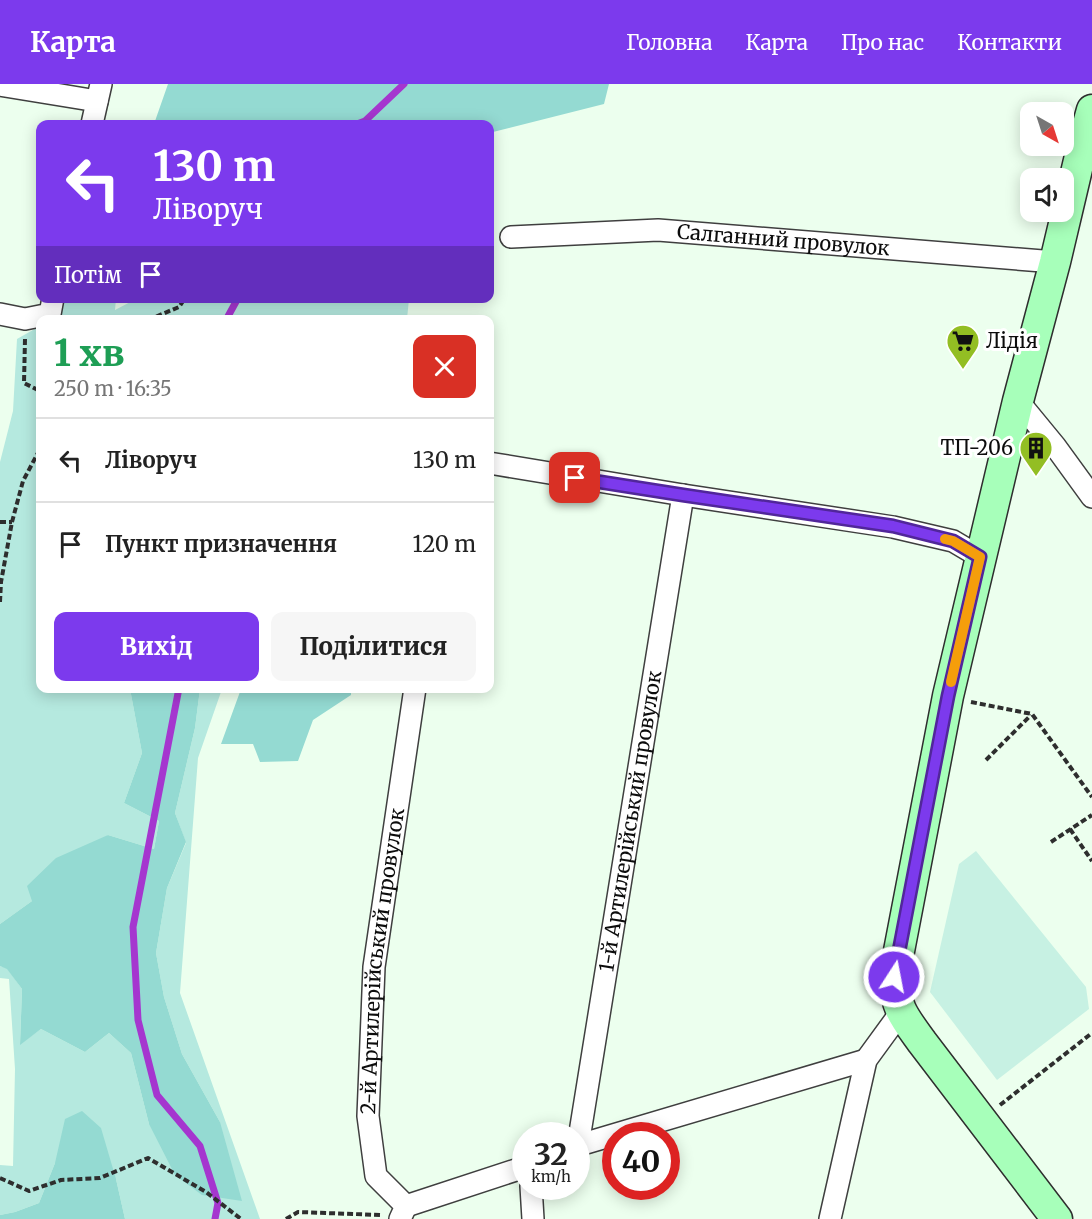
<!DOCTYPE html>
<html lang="uk">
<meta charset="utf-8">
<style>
:root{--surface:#fff;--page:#f6f6f6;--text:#222;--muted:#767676;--line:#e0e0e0;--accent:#7c3aed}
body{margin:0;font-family:Merriweather,serif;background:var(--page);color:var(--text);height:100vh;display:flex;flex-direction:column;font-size:22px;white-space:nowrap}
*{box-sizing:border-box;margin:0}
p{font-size:20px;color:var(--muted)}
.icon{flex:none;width:33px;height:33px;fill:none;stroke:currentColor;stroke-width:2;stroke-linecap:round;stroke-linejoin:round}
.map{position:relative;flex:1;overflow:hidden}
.sheet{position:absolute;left:36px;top:231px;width:458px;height:378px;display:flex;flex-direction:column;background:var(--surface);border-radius:12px;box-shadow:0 3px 15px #0003}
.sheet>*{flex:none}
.hud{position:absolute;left:36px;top:36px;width:458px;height:183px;border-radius:12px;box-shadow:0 3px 15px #0003;background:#7c3aed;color:#fff;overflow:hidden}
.needle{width:39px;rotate:141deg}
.fabs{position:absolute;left:1020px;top:18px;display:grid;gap:12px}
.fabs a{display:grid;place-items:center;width:54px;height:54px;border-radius:12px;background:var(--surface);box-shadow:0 3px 15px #0003;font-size:30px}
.speed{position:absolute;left:512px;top:1038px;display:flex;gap:12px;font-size:30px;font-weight:700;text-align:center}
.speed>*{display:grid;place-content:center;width:78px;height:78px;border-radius:50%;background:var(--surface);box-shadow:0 3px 15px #0003;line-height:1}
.speed small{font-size:15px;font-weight:400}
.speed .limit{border:9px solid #d22;background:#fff;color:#111}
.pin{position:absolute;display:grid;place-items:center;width:51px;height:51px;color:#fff;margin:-26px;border-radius:12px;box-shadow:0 3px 9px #0006}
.me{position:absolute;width:66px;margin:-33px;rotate:11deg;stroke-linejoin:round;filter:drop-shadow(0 0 4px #0008)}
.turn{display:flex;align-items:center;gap:21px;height:126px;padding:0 18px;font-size:27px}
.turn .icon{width:78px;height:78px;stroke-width:2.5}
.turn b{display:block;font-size:42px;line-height:51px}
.then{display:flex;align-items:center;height:57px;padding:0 18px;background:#0003;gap:12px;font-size:22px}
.round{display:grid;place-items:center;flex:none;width:63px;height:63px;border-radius:12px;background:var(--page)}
.headline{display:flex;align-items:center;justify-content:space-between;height:102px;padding:0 18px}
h1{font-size:36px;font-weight:800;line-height:45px;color:#1e9e55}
.primary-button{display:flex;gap:12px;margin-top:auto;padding:12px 18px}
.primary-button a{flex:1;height:69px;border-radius:12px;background:var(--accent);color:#fff;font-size:24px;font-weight:800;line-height:69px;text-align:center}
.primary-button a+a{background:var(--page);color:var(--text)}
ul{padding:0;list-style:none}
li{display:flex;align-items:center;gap:18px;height:84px;padding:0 18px;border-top:2px solid var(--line)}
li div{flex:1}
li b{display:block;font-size:22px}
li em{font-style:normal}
header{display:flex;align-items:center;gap:36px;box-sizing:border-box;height:84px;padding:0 30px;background:var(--accent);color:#fff}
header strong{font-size:28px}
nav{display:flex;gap:33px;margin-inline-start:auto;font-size:21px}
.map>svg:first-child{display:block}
</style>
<header>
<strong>Карта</strong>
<nav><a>Головна</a><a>Карта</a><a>Про нас</a><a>Контакти</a></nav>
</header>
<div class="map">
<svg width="1092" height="1135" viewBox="0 0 1092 1135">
<rect width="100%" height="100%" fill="#ecffee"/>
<!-- green -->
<g fill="#b5e9df">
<polygon points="138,214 409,215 407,235 54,236 62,215 116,215 115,226"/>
<polygon points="40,242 40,604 130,605 142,669 124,719 159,737 154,765 108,751 32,817 0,840 0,378 13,327 17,255"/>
<polygon points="200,605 222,605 198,674 180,909 260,1135 125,1135 116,1095 55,1079 39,1119 15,1128 0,1131 0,1081 13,1082 15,985 9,895 0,894 0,882 7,884 22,905 20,960 41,945 85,968 109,949 131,969 149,1040 220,1038 182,970 164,913 156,869 167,804 186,759 175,729 195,644"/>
</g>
<!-- forest -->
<g fill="#94dad2">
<polygon points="168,0 609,0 604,20 489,49 489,40 154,40"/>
<polygon points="130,605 200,605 195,644 175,729 186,758 167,804 156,869 164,913 182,970 220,1038 242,1117 202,1111 175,1091 149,1040 131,969 109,949 85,968 41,945 20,961 22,905 7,885 0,882 0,840 32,817 27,802 56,774 108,751 154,765 159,737 124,719 142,669"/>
<polygon points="241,605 241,604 351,605 351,611 313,636 298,677 260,678 253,660 221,660"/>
<polygon points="82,1027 101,1044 116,1095 125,1135 0,1135 0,1131 15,1128 39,1119 55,1079 65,1035"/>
</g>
<!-- pitch -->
<polygon fill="#c7f1e3" points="976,767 1086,903 1089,925 997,996 930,908 959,780"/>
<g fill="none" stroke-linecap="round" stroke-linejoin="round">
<!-- stream -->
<g stroke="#a536cf" stroke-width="7">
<polyline points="357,40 365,37 404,0"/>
<polyline points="226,236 238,214"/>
<polyline points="179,604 133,843 138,936 157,1011 200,1062 218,1119 215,1135"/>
</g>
<defs>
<g id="street">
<polyline points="0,1 97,17"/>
<polyline points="92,40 101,0"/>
<path id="s1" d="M511,153L658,146L1055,178"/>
<polyline points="0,230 25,235 50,230 53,214"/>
<polyline points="1018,317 1055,362 1092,413"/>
<polyline points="489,379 683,411 893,443 953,457 980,473"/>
<path id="s2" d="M578,1061L683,411"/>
<polyline points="576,1062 866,976"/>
<polyline points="531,1102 533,1135"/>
<polyline points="406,1122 525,1083"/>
<path id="s3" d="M400,1135L406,1122L376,1092L368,1032L374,883L415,604"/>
<polyline points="830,1135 866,976 901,928"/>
</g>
<path id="secondary" d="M1057,1135L922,958C904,933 896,925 894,893L948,612L1018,317L1055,178L1085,51L1092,26"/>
</defs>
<!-- street casing -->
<use href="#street" stroke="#3f3f3f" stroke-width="24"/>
<!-- secondary casing -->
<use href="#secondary" stroke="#2e2e2e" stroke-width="33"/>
<!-- path -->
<g stroke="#2e2e2e" stroke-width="4" stroke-dasharray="6 3" stroke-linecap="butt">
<polyline points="148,236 179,223 185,214"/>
<polyline points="25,255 24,299 40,307"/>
<polyline points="0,438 12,438"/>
<polyline points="0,518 1,498 12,438 23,397 40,365"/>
<polyline points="971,618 1032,630 1092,713"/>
<polyline points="986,676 1031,631"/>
<polyline points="1070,745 1092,777"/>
<polyline points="1051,758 1092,731"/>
<polyline points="1000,1021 1092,949"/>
<polyline points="0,1094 29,1107 61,1096 100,1094 148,1074 206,1108 241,1135"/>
<polyline points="286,1135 298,1128 380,1131"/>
</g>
<!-- street -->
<use href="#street" stroke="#fff" stroke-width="21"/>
<!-- secondary -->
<use href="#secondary" stroke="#a7ffba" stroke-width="30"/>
</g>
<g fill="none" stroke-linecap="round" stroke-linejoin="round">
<defs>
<polyline id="route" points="575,394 683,411 893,442 953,457 980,473 948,612 894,893"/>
</defs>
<!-- route casing -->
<use href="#route" stroke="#51269a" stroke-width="15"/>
<!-- route -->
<use href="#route" stroke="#7c3aed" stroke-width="10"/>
<!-- slow -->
<polyline stroke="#f59e0b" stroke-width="10" points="945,455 953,457 980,473 951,598"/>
</g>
<!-- icons -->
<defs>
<symbol id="supermarket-pin" viewBox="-11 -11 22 30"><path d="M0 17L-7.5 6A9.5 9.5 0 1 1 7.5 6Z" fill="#93be23" stroke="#fff"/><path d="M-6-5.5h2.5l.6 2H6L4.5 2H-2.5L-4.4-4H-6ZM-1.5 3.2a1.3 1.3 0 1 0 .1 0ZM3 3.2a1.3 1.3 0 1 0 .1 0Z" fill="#111"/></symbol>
<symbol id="building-pin" viewBox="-11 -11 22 30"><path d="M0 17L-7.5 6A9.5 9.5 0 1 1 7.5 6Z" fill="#93be23" stroke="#fff"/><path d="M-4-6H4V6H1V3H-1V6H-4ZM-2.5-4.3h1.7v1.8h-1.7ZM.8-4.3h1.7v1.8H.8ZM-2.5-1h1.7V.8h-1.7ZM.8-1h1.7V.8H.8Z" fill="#111"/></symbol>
</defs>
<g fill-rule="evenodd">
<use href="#supermarket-pin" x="944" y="238" width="38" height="52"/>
<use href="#building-pin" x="1017" y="345" width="38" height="52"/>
</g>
<g text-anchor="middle" stroke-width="6" stroke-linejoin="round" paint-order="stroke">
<!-- street labels -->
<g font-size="20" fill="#0c0c0c" stroke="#fff">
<text dy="7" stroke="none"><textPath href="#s1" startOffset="273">Салганний провулок</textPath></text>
<text dy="7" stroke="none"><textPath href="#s2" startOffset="328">1-й Артилерійський провулок</textPath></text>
<text dy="7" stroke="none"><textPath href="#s3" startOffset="273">2-й Артилерійський провулок</textPath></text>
</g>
<!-- poi labels -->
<g font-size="20" fill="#0c0c0c" stroke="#fff" text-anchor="start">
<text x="986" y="264">Лідія</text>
<text x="1013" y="371" text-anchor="end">ТП-206</text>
</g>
</g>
</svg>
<div class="fabs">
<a><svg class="needle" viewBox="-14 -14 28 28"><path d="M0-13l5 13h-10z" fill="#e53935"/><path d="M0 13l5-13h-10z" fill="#767676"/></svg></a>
<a><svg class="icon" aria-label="sound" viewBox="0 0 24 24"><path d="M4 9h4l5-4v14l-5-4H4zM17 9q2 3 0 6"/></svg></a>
</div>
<div class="speed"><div>32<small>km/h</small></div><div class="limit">40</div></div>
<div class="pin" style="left:575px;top:394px;background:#d93025"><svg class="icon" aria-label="arrive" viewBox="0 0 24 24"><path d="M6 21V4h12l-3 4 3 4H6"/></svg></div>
<svg class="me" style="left:894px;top:893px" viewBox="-20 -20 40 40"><circle r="17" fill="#7c3aed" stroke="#fff" stroke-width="3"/><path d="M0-11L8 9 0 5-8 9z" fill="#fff"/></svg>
<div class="hud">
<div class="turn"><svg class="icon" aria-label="left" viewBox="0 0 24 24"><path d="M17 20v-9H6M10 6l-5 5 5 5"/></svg><div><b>130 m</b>Ліворуч</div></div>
<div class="then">Потім<svg class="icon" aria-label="arrive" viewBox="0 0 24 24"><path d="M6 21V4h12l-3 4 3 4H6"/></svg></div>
</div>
<section class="sheet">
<div class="headline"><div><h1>1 хв</h1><p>250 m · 16:35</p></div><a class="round" style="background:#d93025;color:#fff"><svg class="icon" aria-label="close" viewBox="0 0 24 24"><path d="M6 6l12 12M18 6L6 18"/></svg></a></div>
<ul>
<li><svg class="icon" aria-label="left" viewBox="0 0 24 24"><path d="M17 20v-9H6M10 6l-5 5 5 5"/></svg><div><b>Ліворуч</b></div><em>130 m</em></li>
<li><svg class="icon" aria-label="arrive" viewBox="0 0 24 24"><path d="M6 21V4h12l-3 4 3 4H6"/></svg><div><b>Пункт призначення</b></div><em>120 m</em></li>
</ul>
<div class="primary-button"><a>Вихід</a><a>Поділитися</a></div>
</section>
</div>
